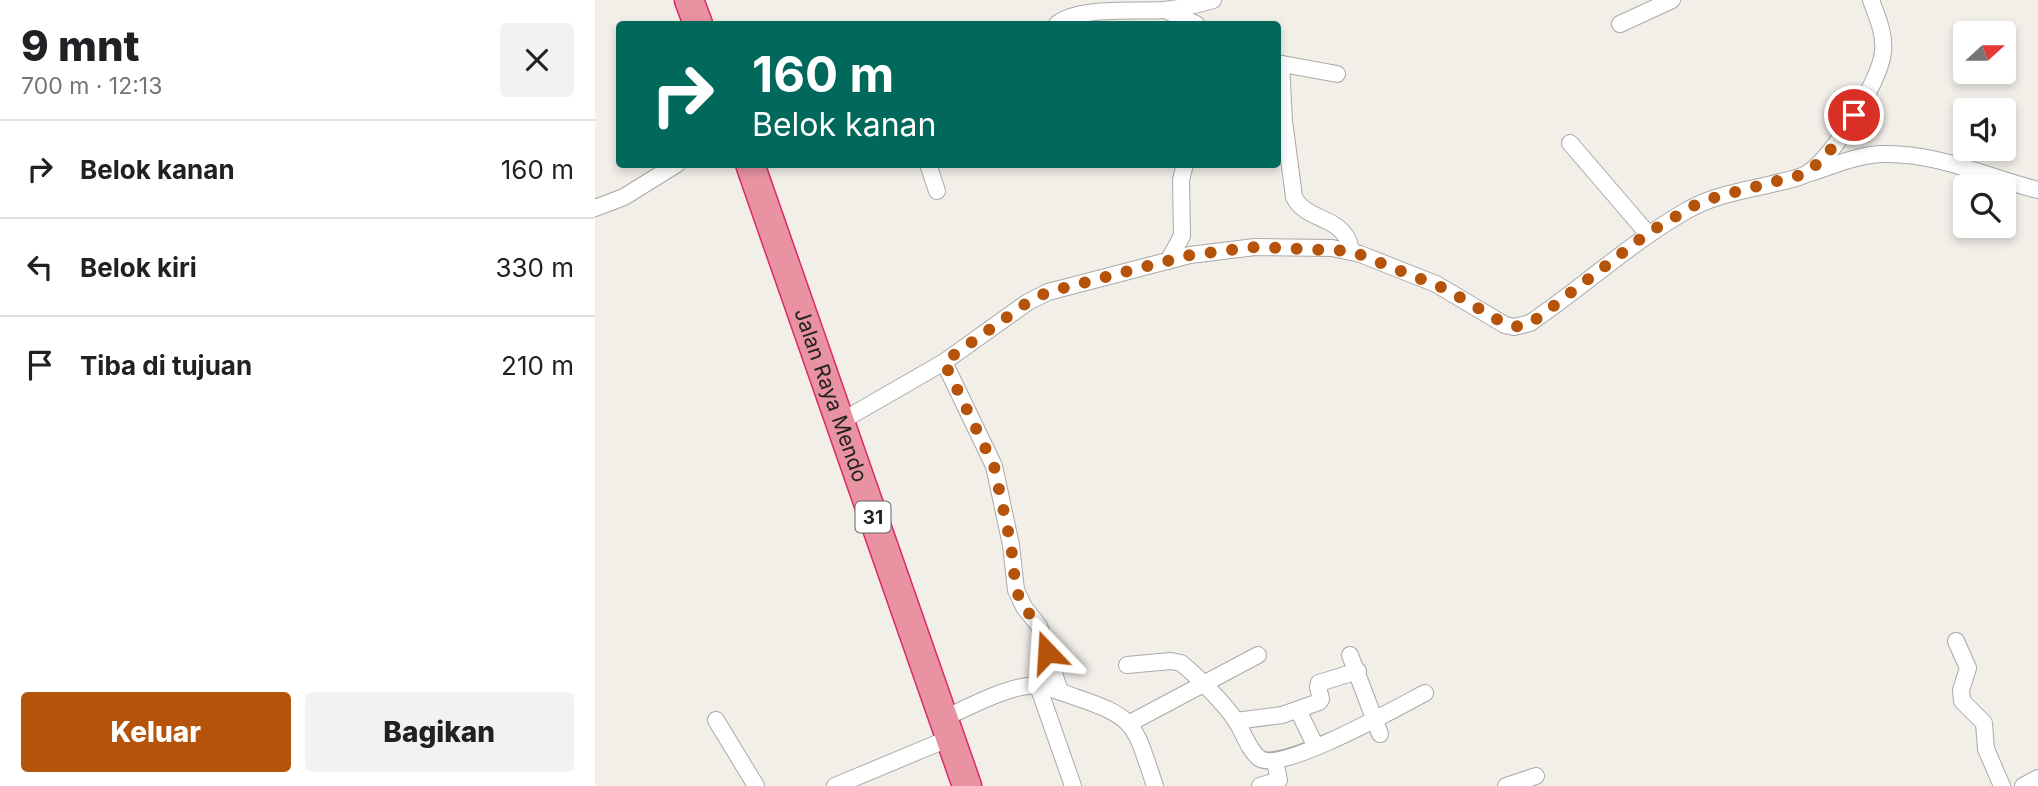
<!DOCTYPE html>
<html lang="id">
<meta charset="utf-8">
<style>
:root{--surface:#fff;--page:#f2f2f2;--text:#202124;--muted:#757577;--line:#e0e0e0;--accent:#b45309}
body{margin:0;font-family:Inter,sans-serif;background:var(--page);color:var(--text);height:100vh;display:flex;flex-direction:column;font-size:26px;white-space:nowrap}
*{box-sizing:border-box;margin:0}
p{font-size:23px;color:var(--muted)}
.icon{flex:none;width:38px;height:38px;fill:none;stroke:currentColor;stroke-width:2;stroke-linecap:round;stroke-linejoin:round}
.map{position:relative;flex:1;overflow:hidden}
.drawer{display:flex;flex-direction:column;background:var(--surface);width:595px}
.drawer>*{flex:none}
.hud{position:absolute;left:21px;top:21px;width:665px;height:147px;border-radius:7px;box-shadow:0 4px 10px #0003;background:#00695c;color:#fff;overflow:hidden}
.needle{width:46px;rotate:69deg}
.fabs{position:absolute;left:1358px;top:21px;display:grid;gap:14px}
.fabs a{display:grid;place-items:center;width:63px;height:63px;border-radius:7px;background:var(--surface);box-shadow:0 4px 10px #0003;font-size:35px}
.pin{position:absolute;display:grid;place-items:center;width:60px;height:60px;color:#fff;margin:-30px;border:4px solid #fff;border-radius:50%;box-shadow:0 2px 7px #0007}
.me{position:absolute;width:77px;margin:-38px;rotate:340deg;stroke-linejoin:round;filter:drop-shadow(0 0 5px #0008)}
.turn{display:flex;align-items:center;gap:24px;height:147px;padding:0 21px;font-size:32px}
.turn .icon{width:91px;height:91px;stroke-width:2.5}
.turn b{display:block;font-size:49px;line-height:60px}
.round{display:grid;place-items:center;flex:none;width:74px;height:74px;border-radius:7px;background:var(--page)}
.headline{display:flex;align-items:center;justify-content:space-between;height:119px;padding:0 21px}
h1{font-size:42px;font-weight:800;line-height:52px}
.primary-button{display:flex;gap:14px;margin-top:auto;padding:14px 21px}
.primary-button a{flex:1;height:80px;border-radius:7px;background:var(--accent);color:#fff;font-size:28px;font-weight:800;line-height:80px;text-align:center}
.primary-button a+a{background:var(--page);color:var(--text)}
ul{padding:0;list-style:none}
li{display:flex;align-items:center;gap:21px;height:98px;padding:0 21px;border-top:2px solid var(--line)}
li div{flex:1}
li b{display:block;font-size:26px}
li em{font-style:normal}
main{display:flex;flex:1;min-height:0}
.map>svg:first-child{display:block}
</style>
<main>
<section class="drawer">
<div class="headline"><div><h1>9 mnt</h1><p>700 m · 12:13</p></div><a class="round"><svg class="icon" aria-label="close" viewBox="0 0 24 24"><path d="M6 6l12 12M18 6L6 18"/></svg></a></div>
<ul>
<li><svg class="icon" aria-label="right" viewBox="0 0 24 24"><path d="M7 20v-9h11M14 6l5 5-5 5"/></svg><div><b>Belok kanan</b></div><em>160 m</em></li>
<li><svg class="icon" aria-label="left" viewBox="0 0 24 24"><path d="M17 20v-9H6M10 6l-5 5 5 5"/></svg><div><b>Belok kiri</b></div><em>330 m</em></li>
<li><svg class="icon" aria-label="arrive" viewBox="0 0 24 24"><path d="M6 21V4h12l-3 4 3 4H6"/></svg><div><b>Tiba di tujuan</b></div><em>210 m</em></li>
</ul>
<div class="primary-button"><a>Keluar</a><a>Bagikan</a></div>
</section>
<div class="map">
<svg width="1443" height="786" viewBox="0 0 1443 786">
<rect width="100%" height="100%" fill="#f2efe9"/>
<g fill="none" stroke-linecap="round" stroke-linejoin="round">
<defs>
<g id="street">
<polyline points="570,10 601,24"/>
<path d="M462,24C484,6 541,12 569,10C586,8 602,5 618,0"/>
<polyline points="1025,24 1077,0"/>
<polyline points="682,63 742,74"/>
<path d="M686,64L689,121L699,197C709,218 738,217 750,235C754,239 755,246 756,251"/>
<polyline points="975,143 1053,234"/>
<polyline points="333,164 342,191"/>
<path d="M1215,173C1238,166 1264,154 1289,154C1343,153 1392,177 1443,190"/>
<polyline points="0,208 29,197 82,164"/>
<polyline points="573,261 587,236 586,180 590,164"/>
<polyline points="349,362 399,466 416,545 421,590 429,607 444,626 465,692"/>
<path d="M245,422L349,362L433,302L453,292L595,255L660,247L737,248L765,254L841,284L910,325L919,327L935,323C988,287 1035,243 1091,211C1118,195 1148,191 1177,184C1188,181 1204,179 1213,173C1238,157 1285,81 1288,52C1290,33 1282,17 1276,0"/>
<polyline points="1361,641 1373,668 1366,690 1367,701 1389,723 1391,749 1407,786"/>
<polyline points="755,655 785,734"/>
<path d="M532,665L576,661L586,663C601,675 631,705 641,721C649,733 653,749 664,758C685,774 805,706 830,693"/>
<polyline points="443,686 478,786"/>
<polyline points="703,710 721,747"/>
<path d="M347,719C370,709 409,688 433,686C449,684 465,692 480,697C543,718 539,725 560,786"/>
<polyline points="121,720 161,786"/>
<polyline points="641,721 687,715 724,702 726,699 723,687 724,683 763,671"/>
<polyline points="535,723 663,655"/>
<polyline points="240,786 355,738"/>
<polyline points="665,786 684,780 680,762"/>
<polyline points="911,786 941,776"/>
<polyline points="1428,786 1443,778"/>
</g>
<g id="highway">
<polyline points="94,0 103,24"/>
<path id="s1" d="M155,164L372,786"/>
</g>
</defs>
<!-- street casing -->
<use href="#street" stroke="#a9a9a9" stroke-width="18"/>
<!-- highway casing -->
<use href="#highway" stroke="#dc2a67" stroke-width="31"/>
<!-- street -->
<use href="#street" stroke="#fff" stroke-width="16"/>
<!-- highway -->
<use href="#highway" stroke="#e892a2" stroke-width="28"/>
</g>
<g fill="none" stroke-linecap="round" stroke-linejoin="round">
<!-- route -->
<polyline stroke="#b45309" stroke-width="12" stroke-dasharray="0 21.6" points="452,652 444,626 429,607 421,590 416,545 399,466 349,362 433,302 453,292 595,255 660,247 756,251 851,289 910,324 926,327 943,318 1053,233 1102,204 1121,197 1213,173 1240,145 1259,115"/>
</g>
<g text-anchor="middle" stroke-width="7" stroke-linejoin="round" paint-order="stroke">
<!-- shield labels -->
<rect fill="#fff" stroke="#646464" stroke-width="2" x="260.5" y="501.5" width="35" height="31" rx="5"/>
<g font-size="19" font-weight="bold" fill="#222">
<text x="278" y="524">31</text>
</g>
<!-- street labels -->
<g font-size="21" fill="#222" stroke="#fff">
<text dy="7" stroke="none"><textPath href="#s1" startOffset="245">Jalan Raya Mendo</textPath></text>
</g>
</g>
</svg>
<div class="fabs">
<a><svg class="needle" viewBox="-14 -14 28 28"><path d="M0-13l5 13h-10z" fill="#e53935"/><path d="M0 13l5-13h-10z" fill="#757577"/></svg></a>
<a><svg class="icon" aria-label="sound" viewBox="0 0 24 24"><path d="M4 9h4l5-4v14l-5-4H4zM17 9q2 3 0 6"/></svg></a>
<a><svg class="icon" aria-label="search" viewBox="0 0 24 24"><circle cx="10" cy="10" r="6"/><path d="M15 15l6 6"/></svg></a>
</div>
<div class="pin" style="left:1259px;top:115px;background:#d93025"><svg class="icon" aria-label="arrive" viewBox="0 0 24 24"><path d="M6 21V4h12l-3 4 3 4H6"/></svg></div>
<svg class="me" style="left:452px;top:652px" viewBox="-20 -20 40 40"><path d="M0-17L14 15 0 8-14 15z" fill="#b45309" stroke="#fff" stroke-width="4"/></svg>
<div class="hud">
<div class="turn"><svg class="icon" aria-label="right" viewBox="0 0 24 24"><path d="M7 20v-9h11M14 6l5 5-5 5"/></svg><div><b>160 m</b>Belok kanan</div></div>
</div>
</div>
</main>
